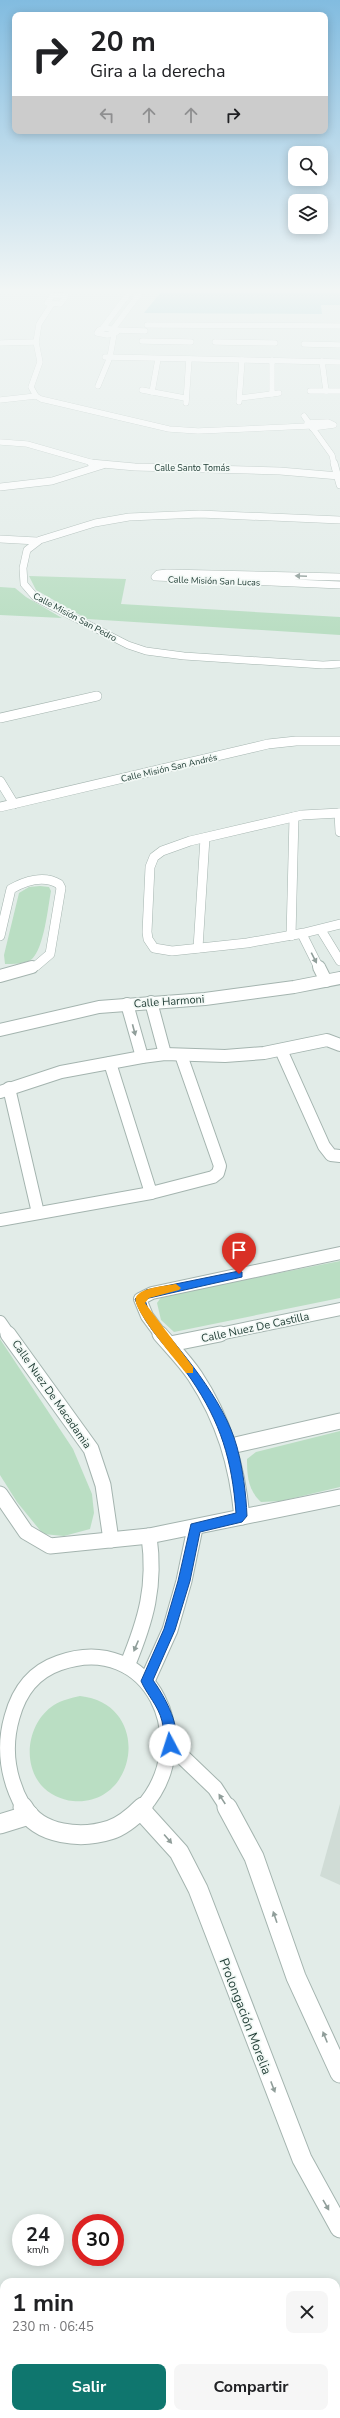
<!DOCTYPE html>
<html lang="es">
<meta charset="utf-8">
<style>
:root{--surface:#fff;--page:#f6f6f6;--text:#202124;--muted:#757577;--accent:#0f766e}
body{margin:0;font-family:"Nunito Sans",sans-serif;background:var(--page);color:var(--text);height:100vh;display:flex;flex-direction:column;font-size:15px;white-space:nowrap}
*{box-sizing:border-box;margin:0}
p{font-size:13px;color:var(--muted)}
.icon{flex:none;width:22px;height:22px;fill:none;stroke:currentColor;stroke-width:2;stroke-linecap:round;stroke-linejoin:round}
.map{position:relative;flex:1;overflow:hidden}
.sheet{position:absolute;left:0px;top:2278px;width:340px;height:140px;display:flex;flex-direction:column;background:var(--surface);border-radius:12px 12px 0 0;box-shadow:0 2px 10px #0003}
.sheet>*{flex:none}
.hud{position:absolute;left:12px;top:12px;width:316px;height:122px;border-radius:8px;box-shadow:0 2px 10px #0003;background:#fff;color:var(--text);overflow:hidden}
.controls{position:absolute;left:288px;top:146px;display:grid;gap:8px}
.controls a{display:grid;place-items:center;width:40px;height:40px;border-radius:8px;background:var(--surface);box-shadow:0 2px 10px #0003;font-size:20px}
.speed{position:absolute;left:12px;top:2214px;display:flex;gap:8px;font-size:20px;font-weight:700;text-align:center}
.speed>*{display:grid;place-content:center;width:52px;height:52px;border-radius:50%;background:var(--surface);box-shadow:0 2px 10px #0003;line-height:1}
.speed small{font-size:10px;font-weight:400}
.speed .limit{border:6px solid #d22;background:#fff;color:#111}
.pin{position:absolute;display:grid;place-items:center;width:34px;height:34px;color:#fff;margin:-41px -17px;border-radius:50% 50% 50% 0;rotate:-45deg;box-shadow:0 0 4px #0007}
.pin .icon{rotate:45deg}
.me{position:absolute;width:44px;margin:-22px;rotate:355deg;stroke-linejoin:round;filter:drop-shadow(0 0 3px #0008)}
.turn{display:flex;align-items:center;gap:14px;height:84px;padding:0 12px;font-size:18px}
.turn .icon{width:52px;height:52px;stroke-width:2.5}
.turn b{display:block;font-size:28px;line-height:34px}
.lanes{display:flex;align-items:center;height:38px;padding:0 12px;background:#0003;justify-content:center;gap:20px;direction:ltr}
.lanes .off{opacity:.35}
.round{display:grid;place-items:center;flex:none;width:42px;height:42px;border-radius:8px;background:var(--page)}
.headline{display:flex;align-items:center;justify-content:space-between;height:68px;padding:0 12px}
h1{font-size:24px;font-weight:700;line-height:30px}
.button{display:flex;gap:8px;margin-top:auto;padding:8px 12px}
.button a{flex:1;height:46px;border-radius:8px;background:var(--accent);color:#fff;font-size:16px;font-weight:700;line-height:46px;text-align:center}
.button a+a{background:var(--page);color:var(--text)}
.map>svg:first-child{display:block}
</style>
<div class="map">
<svg width="340" height="2418" viewBox="0 0 340 2418">
<rect width="100%" height="100%" fill="#e2ece8"/>
<!-- built -->
<polygon fill="#d0dcd6" points="340,1804 340,1885 320,1876"/>
<!-- green -->
<g fill="#badec3">
<polygon points="29,576 126,579 121,604 340,617 340,635 87,619 36,590"/>
<polygon points="0,587 15,588 26,597 62,618 0,615"/>
<path d="M40,886L49,887L51,891C48,907 44,948 32,959C25,964 13,964 5,964L4,955L19,893L29,887Z"/>
<polygon points="340,1261 340,1298 174,1332 161,1320 157,1303 162,1296"/>
<polygon points="0,1339 73,1449 92,1494 94,1513 90,1529 64,1536 43,1534 17,1502 0,1475"/>
<path d="M340,1431V1487L281,1501L261,1502C248,1490 247,1476 247,1459L256,1452Z"/>
<path d="M80,1696C153,1704 138,1807 73,1801C61,1800 49,1794 41,1785C21,1761 29,1721 54,1705C62,1700 71,1698 80,1696Z"/>
</g>
<!-- water -->
<polygon fill="#89c9d3" points="160,293 340,293 340,305 321,305 322,314 144,313"/>
<g fill="none" stroke-linecap="round" stroke-linejoin="round">
<defs>
<g id="minor-far5">
<polygon points="53,295 66,296 60,304 47,303"/>
<polyline points="52,304 39,324 36,342 40,362 31,387 36,396 41,399 169,429 198,431 309,426"/>
<polyline points="147,325 340,326"/>
<polygon points="108,328 117,332 107,335 97,333 99,330"/>
<polyline points="102,329 129,293"/>
<polyline points="113,329 140,293"/>
<polyline points="116,330 145,331"/>
<polyline points="142,341 191,342"/>
<polyline points="215,342 275,343"/>
<polyline points="0,343 36,342"/>
<polyline points="304,344 340,345"/>
<polyline points="105,357 340,362"/>
<polyline points="272,360 272,394"/>
<polyline points="322,361 326,391"/>
<polyline points="98,386 110,357 114,334"/>
<polyline points="142,390 185,398"/>
<polyline points="310,391 340,391"/>
<polyline points="152,392 158,359"/>
<polyline points="240,398 279,393"/>
<polyline points="0,400 36,396"/>
<polyline points="239,402 242,360"/>
<polyline points="186,403 189,359"/>
<polyline points="304,416 332,455 334,464"/>
<polyline points="307,423 328,422 334,425 312,428"/>
<polyline points="0,442 27,444 97,464"/>
</g>
<g id="minor-far4">
<polyline points="91,463 135,467 280,471 339,476"/>
<polyline points="334,463 340,485"/>
<polyline points="0,487 52,481 103,465"/>
<polyline points="340,520 200,514 129,517 95,523 40,540 27,550 23,568 24,584 36,598 128,645 146,651 184,656 323,665 340,664"/>
<polyline points="0,539 37,541"/>
<polyline points="340,577 167,573 158,574 155,577 340,585"/>
</g>
<g id="minor-far3">
<polyline points="0,718 97,696"/>
<polyline points="0,781 14,804"/>
<polyline points="0,807 268,744 296,741 340,741"/>
<polyline points="339,813 340,832"/>
<polyline points="340,813 302,815 190,841 162,851 154,857 150,867 147,932 148,939 154,948 172,951 247,943 304,933 340,924"/>
<polyline points="321,930 340,961"/>
<polyline points="302,934 319,968"/>
<path d="M0,936L11,889C25,881 44,875 59,884L61,888L50,954L36,966L29,968"/>
<polyline points="291,936 294,817"/>
<polyline points="198,948 205,838"/>
</g>
<g id="minor-far2">
<polyline points="319,967 326,981"/>
<polyline points="0,976 32,967"/>
<polyline points="151,1002 165,1054"/>
<polyline points="127,1004 142,1057"/>
<polyline points="0,1030 99,1007 205,999 294,987 340,978"/>
<polyline points="281,1050 324,1146 331,1155 340,1156"/>
<polyline points="110,1063 151,1193 213,1177 218,1173 220,1166 181,1055"/>
<polyline points="9,1088 38,1213"/>
<polyline points="0,1092 61,1072 142,1057 165,1054 225,1056 264,1053 327,1040 340,1045"/>
<polyline points="0,1220 151,1193"/>
<polyline points="0,1322 9,1335"/>
<polyline points="161,1335 147,1316 140,1299 152,1293 340,1253"/>
<polyline points="215,1335 340,1309"/>
</g>
<g id="minor-far1">
<polyline points="8,1334 91,1449 103,1485 111,1540"/>
<path d="M160,1334C172,1348 185,1361 195,1376C224,1420 237,1465 242,1517"/>
<polyline points="170,1344 220,1334"/>
<polyline points="231,1446 340,1421"/>
<polyline points="0,1494 26,1532 50,1546 149,1536 340,1497"/>
<path d="M127,1666C146,1620 156,1586 149,1536"/>
<polyline points="147,1681 170,1630 184,1581 195,1528"/>
<polyline points="170,1745 215,1788 228,1808"/>
<path d="M24,1808C8,1780 3,1748 12,1717C19,1691 33,1672 59,1663C151,1630 202,1742 142,1808"/>
</g>
<g id="minor">
<path d="M23,1807C39,1836 82,1839 110,1830C123,1826 134,1816 143,1807"/>
<polyline points="227,1807 254,1857 296,1977 340,2073"/>
<polyline points="141,1810 179,1852 198,1889 302,2159 340,2228"/>
<polyline points="0,1824 29,1815"/>
</g>
</defs>
<!-- minor-far5 casing -->
<use href="#minor-far5" stroke="#a4b4af" stroke-width="6"/>
<!-- minor-far4 casing -->
<use href="#minor-far4" stroke="#a4b4af" stroke-width="8"/>
<!-- minor-far3 casing -->
<use href="#minor-far3" stroke="#a4b4af" stroke-width="10"/>
<!-- minor-far2 casing -->
<use href="#minor-far2" stroke="#a4b4af" stroke-width="14"/>
<!-- minor-far1 casing -->
<use href="#minor-far1" stroke="#a4b4af" stroke-width="17"/>
<!-- minor casing -->
<use href="#minor" stroke="#a4b4af" stroke-width="21"/>
<!-- minor-far5 -->
<use href="#minor-far5" stroke="#fff" stroke-width="5.5"/>
<!-- minor-far4 -->
<use href="#minor-far4" stroke="#fff" stroke-width="7"/>
<!-- minor-far3 -->
<use href="#minor-far3" stroke="#fff" stroke-width="9"/>
<!-- minor-far2 -->
<use href="#minor-far2" stroke="#fff" stroke-width="12"/>
<!-- minor-far1 -->
<use href="#minor-far1" stroke="#fff" stroke-width="15"/>
<!-- minor -->
<use href="#minor" stroke="#fff" stroke-width="19"/>
</g>
<!-- one-way arrows -->
<defs><path id="oneway-solid" d="M-6-.8H1V-3.2L6.5 0L1 3.2V.8H-6Z"/></defs>
<g fill="#909e9a">
<use href="#oneway-solid" transform="translate(301 576) rotate(-178)"/>
<use href="#oneway-solid" transform="translate(314 958) rotate(63)"/>
<use href="#oneway-solid" transform="translate(134 1030) rotate(75)"/>
<use href="#oneway-solid" transform="translate(136 1646) rotate(113)"/>
<use href="#oneway-solid" transform="translate(222 1799) rotate(-123)"/>
<use href="#oneway-solid" transform="translate(168 1839) rotate(49)"/>
<use href="#oneway-solid" transform="translate(275 1917) rotate(-109)"/>
<use href="#oneway-solid" transform="translate(325 2037) rotate(-112)"/>
<use href="#oneway-solid" transform="translate(273 2087) rotate(69)"/>
<use href="#oneway-solid" transform="translate(326 2205) rotate(60)"/>
</g>
<!-- sky -->
<linearGradient id="sky" x2="0" y2="1"><stop stop-color="#82bce0"/><stop offset="0.46" stop-color="#f2f6f5"/><stop offset="1" stop-color="#f2f6f5" stop-opacity="0"/></linearGradient>
<rect width="340" height="631" fill="url(#sky)"/>
<!-- route -->
<path fill="#1a73e8" stroke="#114b97" d="M239,1271L242,1272V1277L149,1298L145,1300L149,1312C180,1350 224,1399 237,1447C243,1470 246,1493 247,1516L242,1522L200,1532L190,1581L175,1630L153,1680C165,1697 183,1729 174,1749L170,1751L166,1749C162,1740 164,1730 162,1721C158,1705 147,1695 141,1681L164,1629L178,1581L191,1524L236,1513C232,1460 221,1423 191,1379C173,1352 146,1330 135,1299L146,1290Z"/>
<!-- slow -->
<path fill="#f59e0b" d="M176,1284L181,1288L179,1290L149,1298L145,1303L193,1367V1373H186C178,1362 130,1308 136,1297C142,1287 165,1286 176,1284Z"/>
<g text-anchor="middle" stroke-width="3.5" stroke-linejoin="round" paint-order="stroke">
<!-- far-street labels -->
<g font-size="9" fill="#213e36" stroke="#f3f9f6">
<text x="192" y="471">Calle Santo Tomás</text>
<text transform="translate(214 581) rotate(2)" y="3">Calle Misión San Lucas</text>
<text transform="translate(75 617) rotate(28)" y="3">Calle Misión San Pedro</text>
<text transform="translate(169 768) rotate(-13)" y="3">Calle Misión San Andrés</text>
</g>
<!-- street labels -->
<g font-size="11" fill="#213e36" stroke="#f3f9f6">
<text transform="translate(169 1001) rotate(-4)" y="4">Calle Harmoni</text>
<text transform="translate(255 1327) rotate(-12)" y="4">Calle Nuez De Castilla</text>
<text transform="translate(52 1394) rotate(55)" y="4">Calle Nuez De Macadamia</text>
</g>
<!-- near-street labels -->
<g font-size="13" fill="#213e36" stroke="#f3f9f6">
<text transform="translate(246 2016) rotate(69)" y="5">Prolongación Morelia</text>
</g>
</g>
</svg>
<div class="controls">
<a><svg class="icon" aria-label="search" viewBox="0 0 24 24"><circle cx="10" cy="10" r="6"/><path d="M15 15l6 6"/></svg></a>
<a><svg class="icon" aria-label="layers" viewBox="0 0 24 24"><path d="M12 4l9 5-9 5-9-5zM3 14l9 5 9-5"/></svg></a>
</div>
<div class="speed"><div>24<small>km/h</small></div><div class="limit">30</div></div>
<div class="pin" style="left:239px;top:1274px;background:#d93025"><svg class="icon" aria-label="arrive" viewBox="0 0 24 24"><path d="M6 21V4h12l-3 4 3 4H6"/></svg></div>
<svg class="me" style="left:170px;top:1745px" viewBox="-20 -20 40 40"><circle r="19" fill="#fff"/><path d="M0-13L10 11 0 6-10 11z" fill="#1a73e8"/></svg>
<div class="hud">
<div class="turn"><svg class="icon" aria-label="right" viewBox="0 0 24 24"><path d="M7 20v-9h11M14 6l5 5-5 5"/></svg><div><b>20 m</b>Gira a la derecha</div></div>
<div class="lanes"><svg class="icon off" aria-label="left" viewBox="0 0 24 24"><path d="M17 20v-9H6M10 6l-5 5 5 5"/></svg><svg class="icon off" aria-label="ahead" viewBox="0 0 24 24"><path d="M12 20V5M6 11l6-6 6 6"/></svg><svg class="icon off" aria-label="ahead" viewBox="0 0 24 24"><path d="M12 20V5M6 11l6-6 6 6"/></svg><svg class="icon" aria-label="right" viewBox="0 0 24 24"><path d="M7 20v-9h11M14 6l5 5-5 5"/></svg></div>
</div>
<section class="sheet">
<div class="headline"><div><h1>1 min</h1><p>230 m · 06:45</p></div><a class="round"><svg class="icon" aria-label="close" viewBox="0 0 24 24"><path d="M6 6l12 12M18 6L6 18"/></svg></a></div>
<div class="button"><a>Salir</a><a>Compartir</a></div>
</section>
</div>
